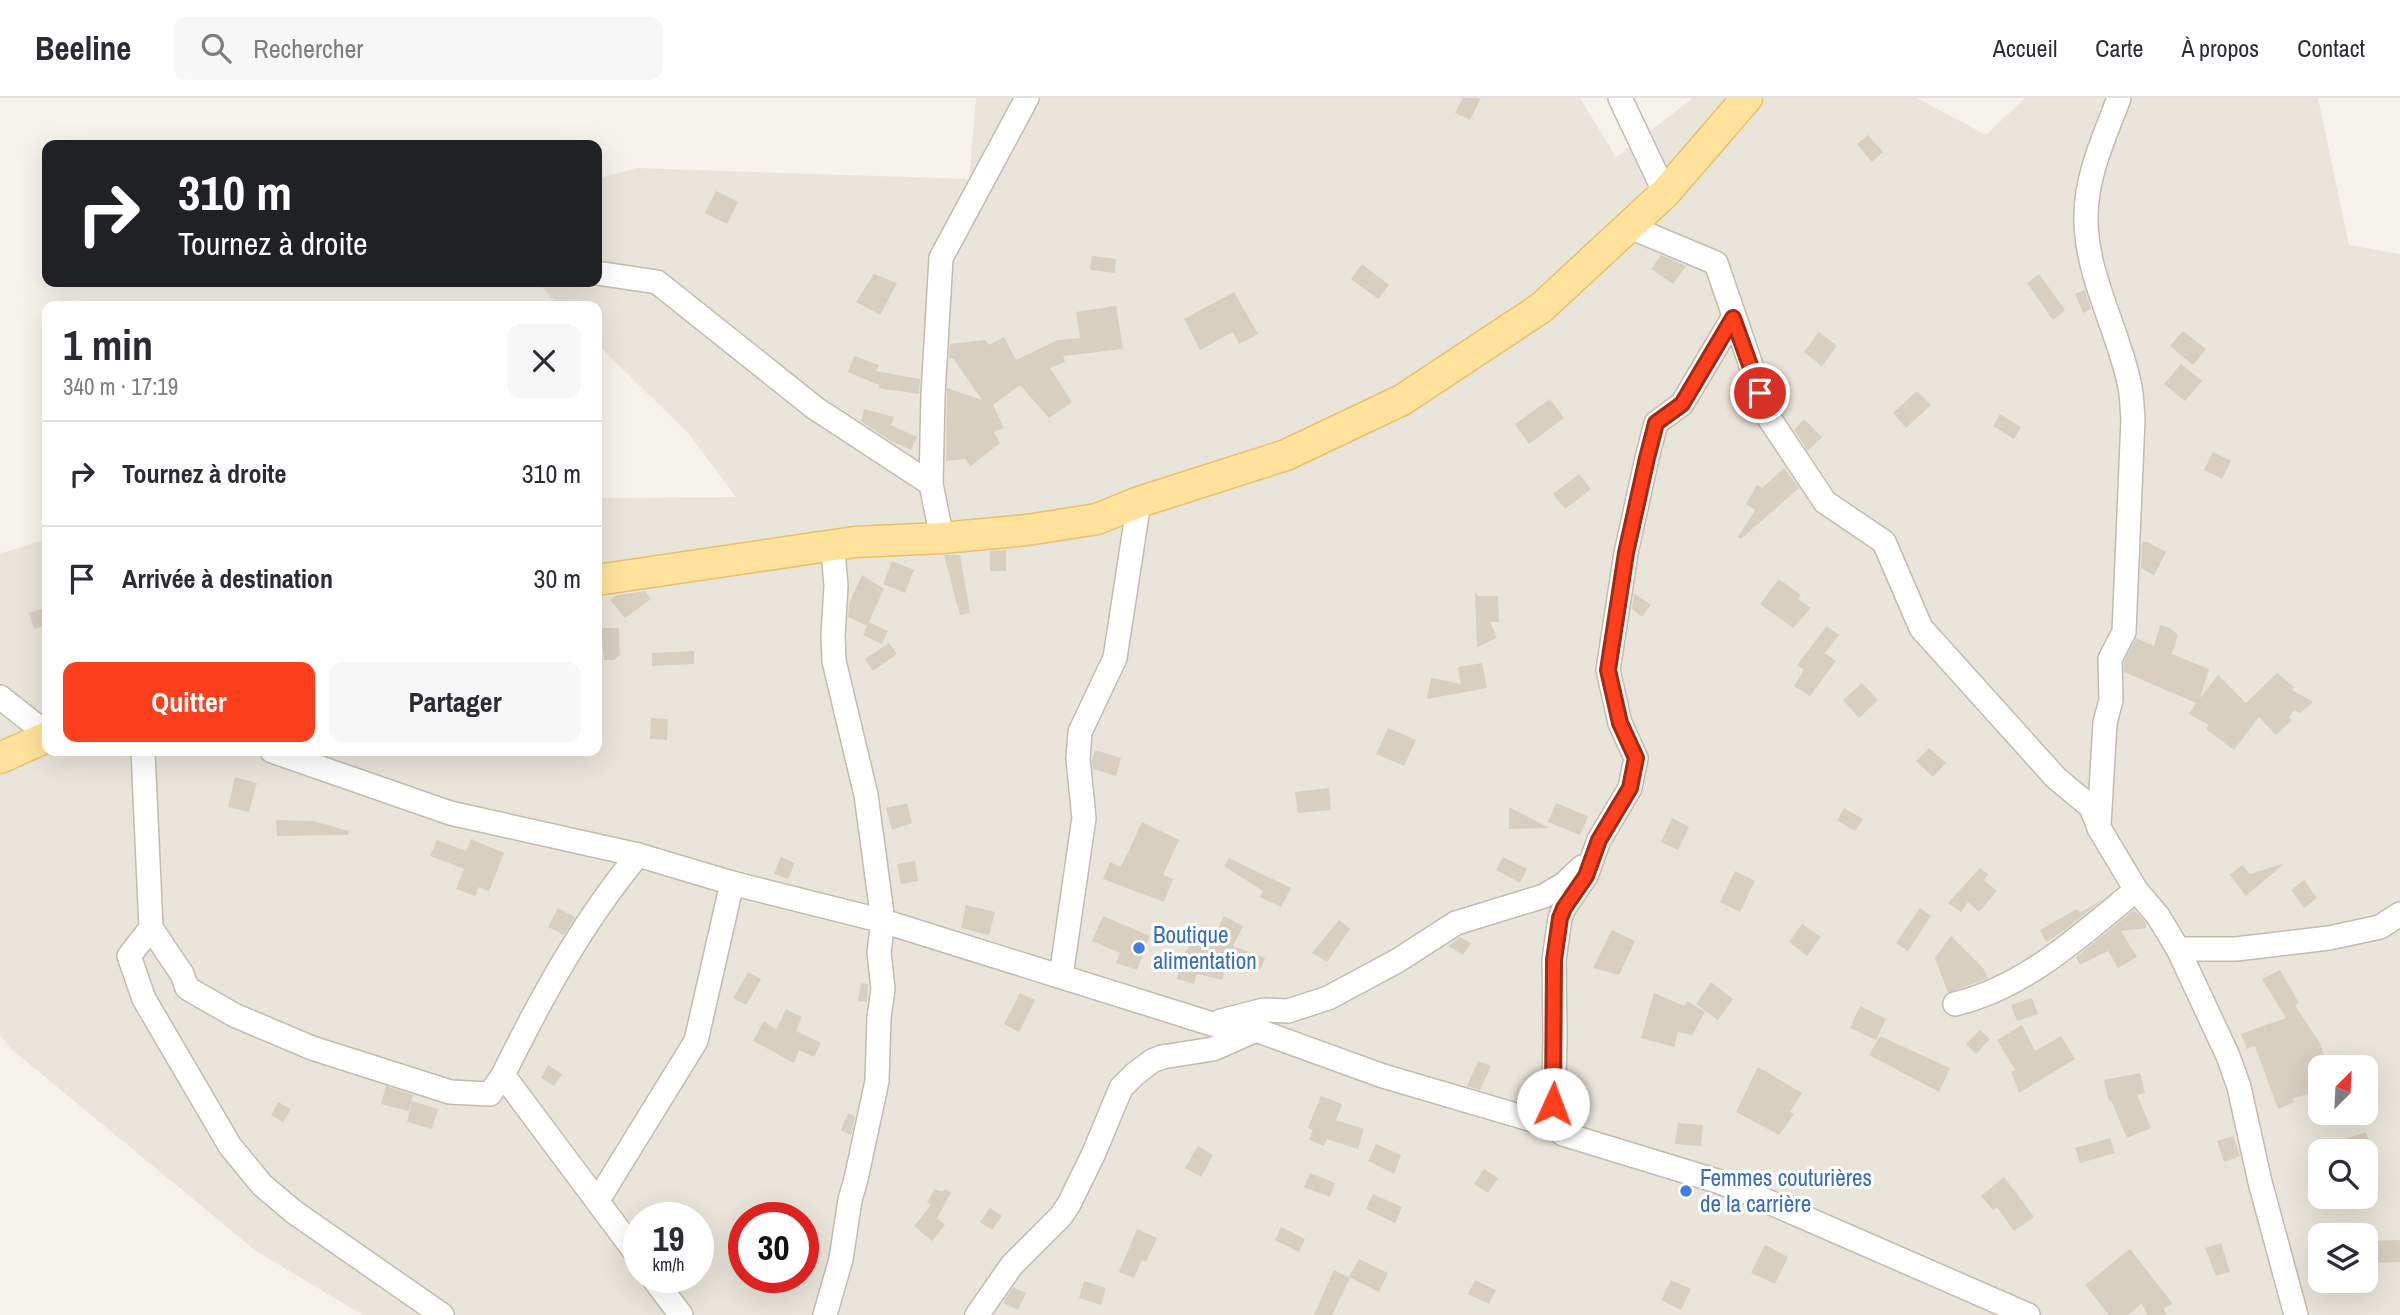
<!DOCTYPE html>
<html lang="fr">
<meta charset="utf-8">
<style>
:root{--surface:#fff;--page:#f7f7f7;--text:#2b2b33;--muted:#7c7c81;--line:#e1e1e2;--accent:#fc3f1d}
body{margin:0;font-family:"Archivo Narrow",sans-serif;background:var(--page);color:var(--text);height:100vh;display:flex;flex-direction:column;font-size:26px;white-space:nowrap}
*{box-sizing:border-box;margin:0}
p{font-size:23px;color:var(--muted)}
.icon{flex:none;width:38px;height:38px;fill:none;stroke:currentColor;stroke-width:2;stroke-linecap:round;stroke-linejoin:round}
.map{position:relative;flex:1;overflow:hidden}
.panel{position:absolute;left:42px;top:203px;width:560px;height:455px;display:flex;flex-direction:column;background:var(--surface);border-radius:14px;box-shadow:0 7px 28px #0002}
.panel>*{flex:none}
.hud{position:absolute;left:42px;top:42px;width:560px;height:147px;border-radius:14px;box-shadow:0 7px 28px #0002;background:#202124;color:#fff;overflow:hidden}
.needle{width:46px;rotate:24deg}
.buttons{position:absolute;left:2308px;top:957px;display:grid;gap:14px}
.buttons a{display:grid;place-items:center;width:70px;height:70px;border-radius:14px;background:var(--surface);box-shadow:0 7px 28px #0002;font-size:35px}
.speed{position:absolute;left:623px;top:1104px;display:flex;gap:14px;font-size:35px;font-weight:700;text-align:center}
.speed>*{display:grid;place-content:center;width:91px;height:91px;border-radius:50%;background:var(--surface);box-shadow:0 7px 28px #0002;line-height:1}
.speed small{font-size:18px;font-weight:400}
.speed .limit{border:10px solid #d22;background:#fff;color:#111}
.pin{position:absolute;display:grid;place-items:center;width:60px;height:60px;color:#fff;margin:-30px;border:4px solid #fff;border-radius:50%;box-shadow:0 2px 7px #0007}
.me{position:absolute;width:77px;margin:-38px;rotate:2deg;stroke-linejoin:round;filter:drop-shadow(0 0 5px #0008)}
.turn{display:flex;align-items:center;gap:24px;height:147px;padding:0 21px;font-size:32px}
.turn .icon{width:91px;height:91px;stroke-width:2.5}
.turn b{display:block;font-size:49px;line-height:60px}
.round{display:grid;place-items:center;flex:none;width:74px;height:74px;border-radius:14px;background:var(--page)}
.headline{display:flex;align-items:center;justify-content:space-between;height:119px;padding:0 21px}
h1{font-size:42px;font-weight:700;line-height:52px}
.cta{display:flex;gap:14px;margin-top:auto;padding:14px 21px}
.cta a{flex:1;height:80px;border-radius:14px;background:var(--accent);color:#fff;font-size:28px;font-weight:700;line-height:80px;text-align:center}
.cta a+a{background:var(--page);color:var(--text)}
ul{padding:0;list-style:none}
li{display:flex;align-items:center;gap:21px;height:105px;padding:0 21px;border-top:2px solid var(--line)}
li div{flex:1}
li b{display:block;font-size:26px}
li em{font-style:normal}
header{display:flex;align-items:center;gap:42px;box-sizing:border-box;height:98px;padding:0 35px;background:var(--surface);border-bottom:2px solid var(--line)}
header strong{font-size:33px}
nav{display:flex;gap:38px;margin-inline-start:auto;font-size:24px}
.search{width:490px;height:63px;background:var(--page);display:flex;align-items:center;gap:18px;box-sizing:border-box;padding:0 24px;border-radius:14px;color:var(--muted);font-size:26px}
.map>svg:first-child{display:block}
</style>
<header>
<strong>Beeline</strong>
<div class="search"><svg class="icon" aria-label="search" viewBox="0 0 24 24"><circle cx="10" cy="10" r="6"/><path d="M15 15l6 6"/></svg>Rechercher</div>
<nav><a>Accueil</a><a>Carte</a><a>À propos</a><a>Contact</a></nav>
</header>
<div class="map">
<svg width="2400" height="1217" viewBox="0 0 2400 1217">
<rect width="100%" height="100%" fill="#f6f3ec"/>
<!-- residential -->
<path fill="#eae5da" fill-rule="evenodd" d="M976,0H1580L1616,59L1693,0H1917L1986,37L2025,0H2318L2349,147L2400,156V1217H363L256,1153L10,950L0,937V456L47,441V653H597V400L736,399L689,336L597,246V208H558L538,184H597V81L637,70L969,81ZM2320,970H2366V1015H2320ZM2320,1054H2366V1099H2320ZM639,1120H698V1180H639ZM744,1120H803V1180H744ZM2320,1138H2366V1183H2320Z"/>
<!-- building -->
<g fill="#d8cfc1">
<polygon points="1463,0 1481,0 1470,22 1455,15"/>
<polygon points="1868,37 1883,54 1872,64 1857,46"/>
<polygon points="716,93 738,104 727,126 705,115"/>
<polygon points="1661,157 1686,168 1673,186 1651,171"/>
<polygon points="1092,158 1116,161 1115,175 1090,172"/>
<polygon points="1362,166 1389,187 1378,201 1351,181"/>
<polygon points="874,176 897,185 880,217 856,204"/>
<polygon points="2039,176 2065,212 2053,222 2027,185"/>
<polygon points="2085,192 2091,211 2083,215 2075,196"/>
<polygon points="1234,194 1258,236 1239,246 1233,234 1200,252 1184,221"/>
<polygon points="1116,208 1123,251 1063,258 1065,264 1050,270 1072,304 1049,320 1020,287 993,307 1004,330 994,334 1000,345 971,368 965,361 946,363 947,290 982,302 953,260 949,261 950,246 985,242 989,247 1004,239 1016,262 1058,242 1080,240 1076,214"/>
<polygon points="2183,233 2206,251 2193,267 2170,248"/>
<polygon points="1819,234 1837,248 1822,268 1804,254"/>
<polygon points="854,258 879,267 876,273 920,281 919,296 878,290 879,287 848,274"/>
<polygon points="2181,266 2202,283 2185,303 2164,286"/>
<polygon points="1917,293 1931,307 1906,330 1893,315"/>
<polygon points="1550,301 1564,320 1529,346 1515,326"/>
<polygon points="864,311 894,319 891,327 917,339 911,352 891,343 861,323"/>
<polygon points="2000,316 2021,329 2014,341 1993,328"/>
<polygon points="1804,321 1822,339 1808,353 1794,332"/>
<polygon points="2213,354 2231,363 2222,381 2204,372"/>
<polygon points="1784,370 1799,390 1741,441 1738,439 1755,412 1746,406 1757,387 1762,390"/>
<polygon points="1579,376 1591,391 1565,411 1553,396"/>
<polygon points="2142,444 2147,444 2166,454 2154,477 2141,470"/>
<polygon points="1006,452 1006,473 990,473 990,453"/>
<polygon points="944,457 960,457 970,515 960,517"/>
<polygon points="892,463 914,472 905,495 883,486"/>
<polygon points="862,477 884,491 867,528 848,519 849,506"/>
<polygon points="1779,481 1801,497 1798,501 1811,510 1793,530 1760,506"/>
<polygon points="1475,492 1478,498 1498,498 1499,524 1490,524 1497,540 1477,549"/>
<polygon points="645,493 651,501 625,520 610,502 617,497"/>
<polygon points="1634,495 1651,507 1642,519 1632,511"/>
<polygon points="47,509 47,527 34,531 29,515"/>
<polygon points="869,524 888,533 882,546 863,537"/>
<polygon points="2160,527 2170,530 2178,537 2172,556 2209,571 2200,600 2218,577 2246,605 2277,575 2294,589 2292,592 2313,604 2300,615 2294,612 2289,620 2292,622 2276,637 2259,619 2234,652 2206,631 2209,627 2189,616 2196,605 2124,574 2124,564 2136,540 2154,548"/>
<polygon points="1827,528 1839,537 1825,555 1836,563 1810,598 1794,588 1804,572 1797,567"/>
<polygon points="600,530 619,530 620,557 614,562 604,562"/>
<polygon points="889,545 897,556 873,573 865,561"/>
<polygon points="694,553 694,566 652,568 652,555"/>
<polygon points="1482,565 1487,590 1427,601 1431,580 1461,586 1458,569"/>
<polygon points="1862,585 1878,602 1859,620 1843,602"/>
<polygon points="651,620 668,621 667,642 650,641"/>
<polygon points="1388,630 1416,642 1404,668 1376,656"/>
<polygon points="1929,650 1946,665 1933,679 1916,663"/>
<polygon points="1095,652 1121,660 1116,678 1093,671 1092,662"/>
<polygon points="235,679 257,685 249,714 228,709"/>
<polygon points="1329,690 1331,712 1298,715 1295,694"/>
<polygon points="907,705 912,725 892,732 886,710"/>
<polygon points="1556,705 1588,718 1580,737 1548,724"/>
<polygon points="1509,709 1549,730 1509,731"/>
<polygon points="1844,710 1863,721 1855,733 1837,722"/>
<polygon points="1672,720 1689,729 1678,752 1661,744"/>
<polygon points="276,722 313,723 349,733 348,737 277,738"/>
<polygon points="1142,724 1179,742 1163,777 1173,781 1164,804 1103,781 1110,764 1121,769"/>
<polygon points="471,741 504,755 489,793 479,789 475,798 456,791 464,771 430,758 437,742 466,753"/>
<polygon points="781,759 795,765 788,781 774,776"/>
<polygon points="1503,759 1527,771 1520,785 1496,772"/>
<polygon points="1229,760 1291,790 1281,809 1260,799 1263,793 1224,768"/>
<polygon points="915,763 918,783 901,786 897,766"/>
<polygon points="2285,765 2246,798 2230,777 2242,767 2250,776"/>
<polygon points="1980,770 1988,776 1984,782 1997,793 1979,814 1968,804 1961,814 1948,805"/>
<polygon points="1735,773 1755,783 1740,814 1720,804"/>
<polygon points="2304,782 2317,800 2304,810 2291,792"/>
<polygon points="2103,801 2065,832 2046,844 2040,832 2077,811 2080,815"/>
<polygon points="966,807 995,814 989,837 961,830"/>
<polygon points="558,810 575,819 564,837 548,829"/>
<polygon points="1920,810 1931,818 1908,853 1896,845"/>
<polygon points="2134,812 2146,825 2146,830 2121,833 2137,859 2118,870 2108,853 2080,867 2076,859"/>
<polygon points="1103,818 1150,838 1137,872 1116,865 1120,855 1092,843"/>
<polygon points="1224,818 1243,828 1233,848 1265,860 1260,872 1228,860 1222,882 1197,876 1194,886 1177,881 1182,859 1193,843 1207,852"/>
<polygon points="1339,822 1350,831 1327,864 1312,855"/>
<polygon points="1802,826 1821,839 1807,858 1789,844"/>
<polygon points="1612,832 1635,843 1619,877 1593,870"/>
<polygon points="1951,838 1983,870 1988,880 1948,895 1935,860"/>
<polygon points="1460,839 1471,845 1463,857 1448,848"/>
<polygon points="2280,872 2299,905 2295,907 2321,947 2327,970 2320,970 2320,992 2292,1001 2295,1004 2278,1011 2255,948 2247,951 2241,936 2286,920 2262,881"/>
<polygon points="748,874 761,881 746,907 733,900"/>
<polygon points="1711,884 1733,901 1718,922 1696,906"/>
<polygon points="861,885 868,886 867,904 858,903"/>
<polygon points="1020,895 1035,902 1019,934 1004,926"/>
<polygon points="1654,895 1684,908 1687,903 1705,914 1692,937 1678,934 1674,949 1641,940"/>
<polygon points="2032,900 2038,916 2017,923 2011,907"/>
<polygon points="1860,908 1886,921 1876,942 1850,930"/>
<polygon points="786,911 802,919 796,933 821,945 814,959 799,952 794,965 753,943 764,923 776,932"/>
<polygon points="2022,927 2035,953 2061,938 2075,961 2019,995 2011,973 2015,972 1997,942"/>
<polygon points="1980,932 1990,941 1976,956 1966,946"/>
<polygon points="1880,938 1950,970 1939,994 1869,957"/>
<polygon points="1478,963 1491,968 1480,992 1467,988"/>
<polygon points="548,967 562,976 554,988 541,980"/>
<polygon points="1758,969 1802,995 1790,1014 1794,1016 1779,1037 1736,1014"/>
<polygon points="2140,975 2145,995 2137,997 2151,1030 2127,1040 2111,1002 2109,1003 2104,982"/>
<polygon points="386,988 413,997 409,1013 381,1006"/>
<polygon points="1321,998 1342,1006 1336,1022 1364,1031 1358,1051 1327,1041 1324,1048 1309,1042 1313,1032 1308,1030"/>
<polygon points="412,1003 438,1011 432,1031 407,1024"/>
<polygon points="278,1004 291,1011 283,1024 271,1017"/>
<polygon points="848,1015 855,1018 851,1037 841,1032"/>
<polygon points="1678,1025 1703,1027 1701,1048 1675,1046"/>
<polygon points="2366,1034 2371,1049 2349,1054 2345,1041"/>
<polygon points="2233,1038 2240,1058 2224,1064 2217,1043"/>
<polygon points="2110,1040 2115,1055 2080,1065 2075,1050"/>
<polygon points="1376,1046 1401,1057 1394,1076 1368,1063"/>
<polygon points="1198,1048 1213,1057 1201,1079 1185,1070"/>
<polygon points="1484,1071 1498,1080 1488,1095 1474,1086"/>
<polygon points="1310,1075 1335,1085 1330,1099 1304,1089"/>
<polygon points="2004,1079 2034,1119 2014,1133 1997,1109 1993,1112 1981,1098"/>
<polygon points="935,1091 942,1094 945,1091 951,1095 937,1120 945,1127 932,1143 914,1128 931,1107 927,1104"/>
<polygon points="1373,1096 1402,1109 1395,1125 1366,1111"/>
<polygon points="990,1110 1002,1118 992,1132 980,1124"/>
<polygon points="1281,1129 1305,1141 1299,1154 1275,1142"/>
<polygon points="1137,1131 1157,1140 1146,1164 1142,1162 1134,1180 1119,1174"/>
<polygon points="2400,1142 2400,1164 2366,1165 2366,1143"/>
<polygon points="2221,1145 2230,1174 2216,1178 2205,1150"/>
<polygon points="1765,1147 1788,1159 1775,1186 1751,1175"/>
<polygon points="2130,1151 2173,1206 2164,1210 2166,1217 2147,1217 2142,1205 2128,1217 2109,1217 2085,1187"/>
<polygon points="1359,1161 1388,1175 1379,1194 1349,1179"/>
<polygon points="1334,1172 1350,1180 1332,1217 1314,1217"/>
<polygon points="1475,1182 1496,1192 1489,1206 1468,1196"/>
<polygon points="1671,1182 1691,1191 1681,1212 1661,1202"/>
<polygon points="1084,1183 1106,1190 1101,1207 1079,1200"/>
<polygon points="1013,1189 1026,1195 1018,1212 1003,1205"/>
</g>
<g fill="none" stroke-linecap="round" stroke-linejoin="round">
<defs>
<g id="minor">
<polyline points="1620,0 1665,95"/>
<polyline points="1630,129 1716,165 1769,320 1825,404 1884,444 1921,530 2056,680 2091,709 2099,730 2136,792 2158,818 2178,851 2228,958 2239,989 2260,1084 2296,1217"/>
<polyline points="597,175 657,184 815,310 931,386"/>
<polyline points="942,440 931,386 933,297 941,160 1027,0"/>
<polyline points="0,599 47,636"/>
<polyline points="143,653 151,830 129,858 144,901 230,1048 262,1087 294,1114 442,1217"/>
<polyline points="272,653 450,715 638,757 732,785 883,823 1212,926 1256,932 1383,978 1553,1028 1563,1036 1717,1083 1746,1094 2028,1217"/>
<path d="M2099,727L2105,625L2111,602L2110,561L2124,534L2133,321C2132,311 2132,299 2130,289C2119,232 2085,177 2086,118C2086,77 2105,38 2119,0"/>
<path d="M638,757C583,823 541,900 503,977L639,1159"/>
<polyline points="151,830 182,876 187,890 234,917 312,950 450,994 490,996 503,977"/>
<polyline points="2178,851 2236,851 2329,840 2380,829 2400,816"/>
<polyline points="1061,878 1084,720 1078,661 1080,634 1115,560 1139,404"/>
<path d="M1955,906C2026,889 2081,837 2136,792"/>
<polyline points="1221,923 1264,912 1288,913 1328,900 1397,863 1456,825 1544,798 1564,786 1582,769"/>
<polyline points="1553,1028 1555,940 1554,862 1560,820 1564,810 1586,778 1599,742 1630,690 1636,660 1620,625 1608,572 1626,455 1647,360 1656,325 1682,306 1733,220"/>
<polyline points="598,1102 696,943 732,785"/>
<polyline points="653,1180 681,1217"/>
<polyline points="825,1217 841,1161 850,1102 856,1081 877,983 879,919 883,891 879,854 883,823 866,697 834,563 833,537 836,488 833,453 852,445"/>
<polyline points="977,1217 1012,1167 1061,1118 1069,1106 1093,1057 1121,990 1135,976 1152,963 1162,959 1213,951 1256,932"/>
</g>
<g id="major">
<polyline points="597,482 855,444 942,440 1027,432 1097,421 1139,404 1286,357 1402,302 1541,210 1665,95 1747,0"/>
<polyline points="0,660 47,639"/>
</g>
</defs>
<!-- minor casing -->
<use href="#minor" stroke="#c2bbae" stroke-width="26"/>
<!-- major casing -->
<use href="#major" stroke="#e6c16a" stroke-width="33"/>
<!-- minor -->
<use href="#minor" stroke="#fff" stroke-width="23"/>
<!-- major -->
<use href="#major" stroke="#ffe39c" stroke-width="30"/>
</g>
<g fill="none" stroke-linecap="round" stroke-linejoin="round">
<defs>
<polyline id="route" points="1553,1006 1554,862 1560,820 1564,810 1586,778 1599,742 1630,690 1636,660 1620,625 1608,572 1626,455 1647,360 1656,325 1682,306 1733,220 1760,295"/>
</defs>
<!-- route casing -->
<use href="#route" stroke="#a42913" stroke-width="18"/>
<!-- route -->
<use href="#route" stroke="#fc3f1d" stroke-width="12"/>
</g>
<!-- markers -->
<g fill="#3f7fe0" stroke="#fff" stroke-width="2.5">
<circle cx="1139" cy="850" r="7"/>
<circle cx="1686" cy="1093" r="7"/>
</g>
<g text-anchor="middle" stroke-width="6" stroke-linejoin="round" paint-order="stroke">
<!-- shop labels -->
<g font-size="23" fill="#366cbe" stroke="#fff" text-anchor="start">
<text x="1153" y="845">Boutique<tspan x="1153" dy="26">alimentation</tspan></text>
<text x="1700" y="1088">Femmes couturières<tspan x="1700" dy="26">de la carrière</tspan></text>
</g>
</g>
</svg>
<div class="buttons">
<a><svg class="needle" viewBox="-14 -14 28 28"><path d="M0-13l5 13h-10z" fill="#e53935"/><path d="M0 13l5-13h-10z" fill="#7c7c81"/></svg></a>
<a><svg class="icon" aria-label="search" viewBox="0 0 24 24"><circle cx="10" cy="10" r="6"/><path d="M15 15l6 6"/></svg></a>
<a><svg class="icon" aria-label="layers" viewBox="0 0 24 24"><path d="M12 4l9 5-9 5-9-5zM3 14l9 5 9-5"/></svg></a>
</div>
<div class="speed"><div>19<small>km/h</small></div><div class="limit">30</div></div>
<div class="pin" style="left:1760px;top:295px;background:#d93025"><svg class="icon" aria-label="arrive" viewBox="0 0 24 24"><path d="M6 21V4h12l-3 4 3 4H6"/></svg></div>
<svg class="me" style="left:1553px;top:1006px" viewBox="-20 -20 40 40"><circle r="19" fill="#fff"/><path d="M0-13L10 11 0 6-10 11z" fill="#fc3f1d"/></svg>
<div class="hud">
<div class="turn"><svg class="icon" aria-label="right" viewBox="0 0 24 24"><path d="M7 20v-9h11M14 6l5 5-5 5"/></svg><div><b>310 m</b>Tournez à droite</div></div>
</div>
<section class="panel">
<div class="headline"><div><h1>1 min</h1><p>340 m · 17:19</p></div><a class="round"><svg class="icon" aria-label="close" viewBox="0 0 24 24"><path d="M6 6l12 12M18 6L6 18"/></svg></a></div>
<ul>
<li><svg class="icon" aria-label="right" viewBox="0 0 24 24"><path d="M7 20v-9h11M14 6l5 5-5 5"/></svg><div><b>Tournez à droite</b></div><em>310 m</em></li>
<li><svg class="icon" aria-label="arrive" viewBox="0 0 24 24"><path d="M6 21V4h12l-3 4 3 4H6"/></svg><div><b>Arrivée à destination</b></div><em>30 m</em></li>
</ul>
<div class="cta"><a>Quitter</a><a>Partager</a></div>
</section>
</div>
